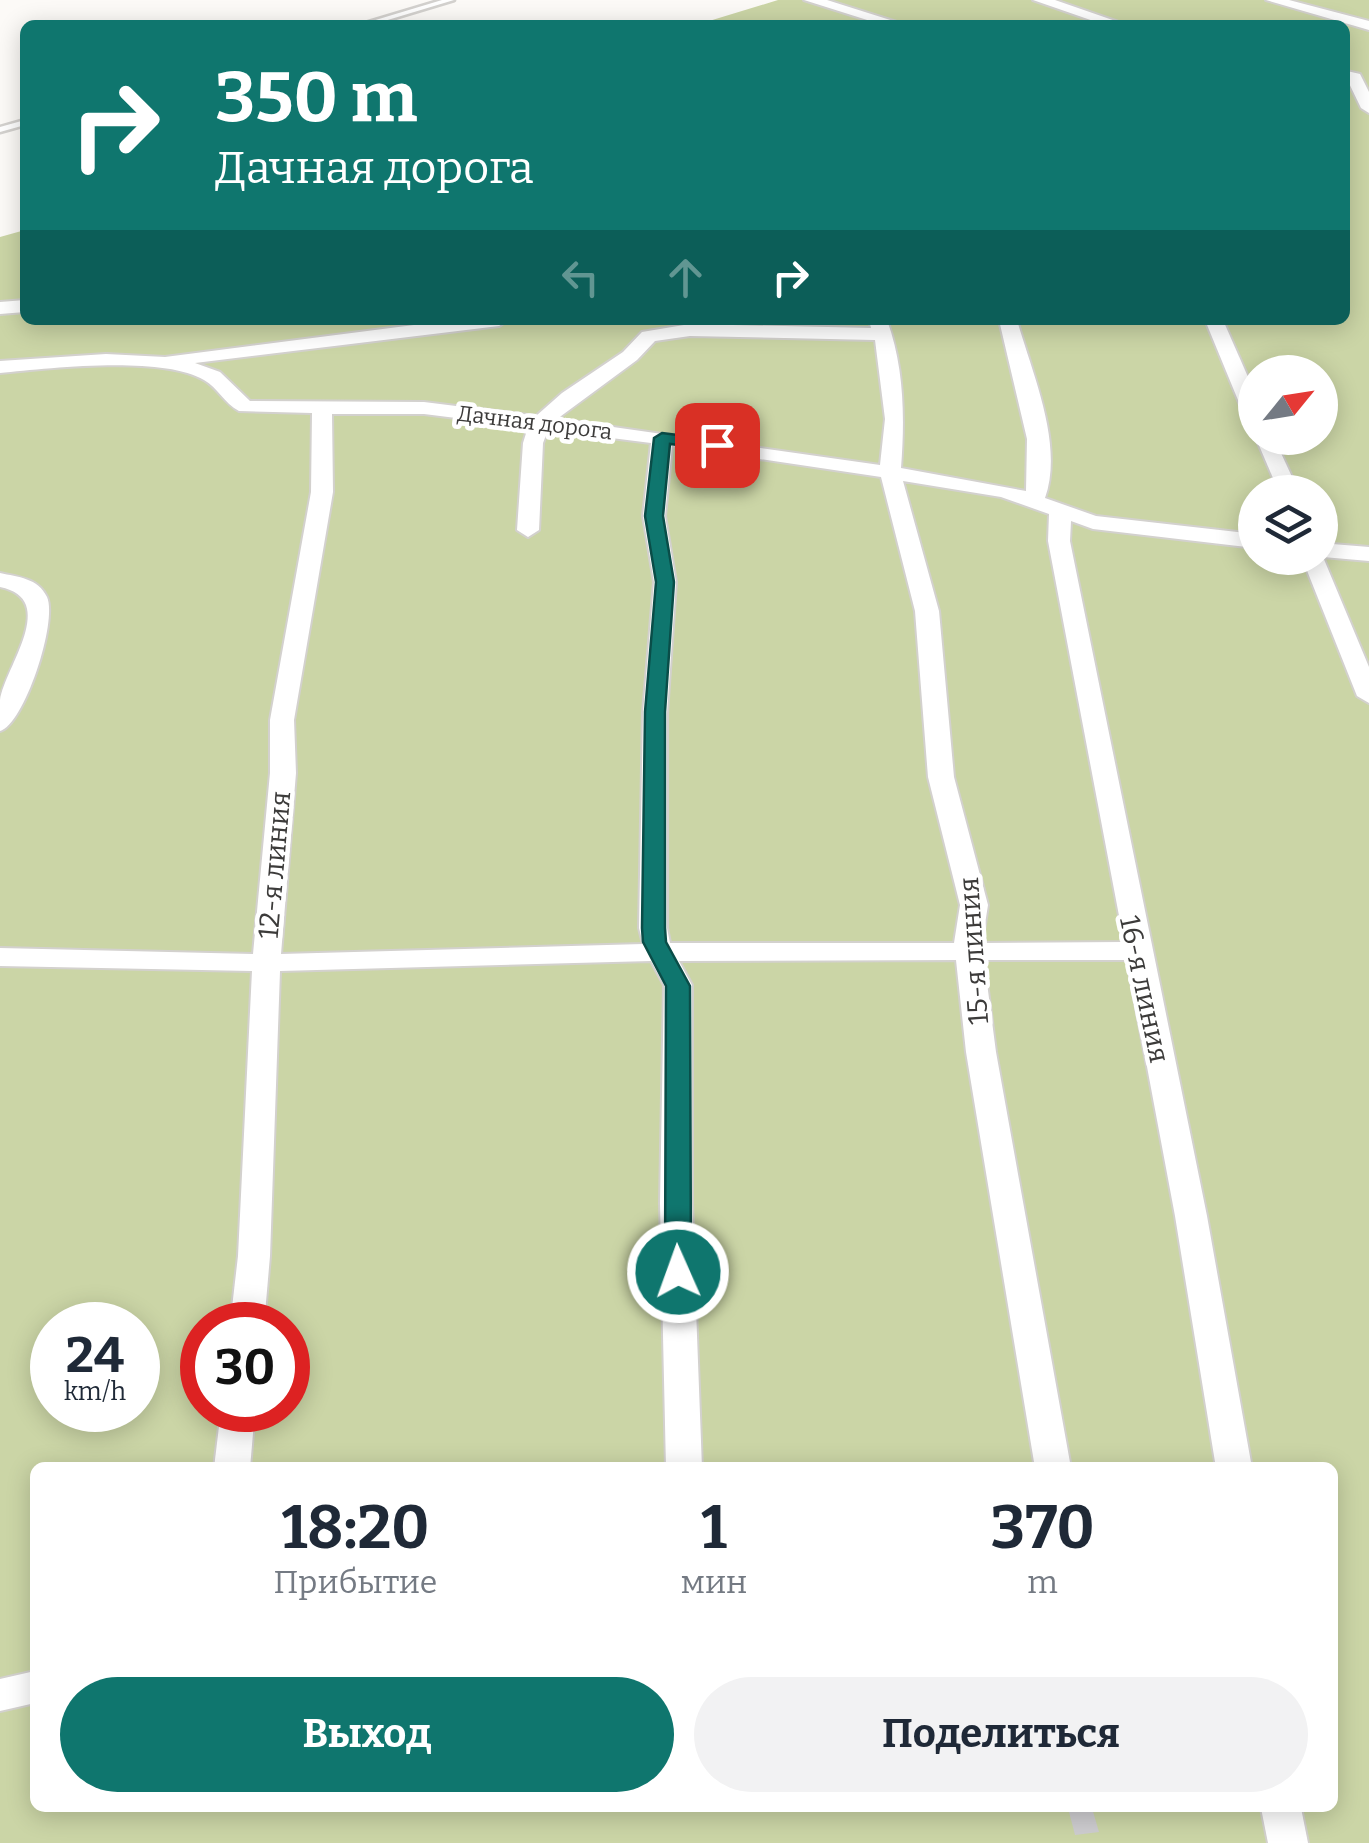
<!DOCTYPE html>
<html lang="ru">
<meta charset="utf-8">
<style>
:root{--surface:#fff;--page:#f2f2f3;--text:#1f2937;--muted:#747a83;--accent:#0f766e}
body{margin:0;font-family:Bitter,serif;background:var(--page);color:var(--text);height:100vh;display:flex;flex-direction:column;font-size:38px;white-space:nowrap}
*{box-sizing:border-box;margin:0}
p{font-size:32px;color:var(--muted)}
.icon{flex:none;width:55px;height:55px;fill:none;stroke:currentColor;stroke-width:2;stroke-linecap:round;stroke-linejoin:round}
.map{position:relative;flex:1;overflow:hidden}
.panel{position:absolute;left:30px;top:1462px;width:1308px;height:350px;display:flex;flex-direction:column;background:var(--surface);border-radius:15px;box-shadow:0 5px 25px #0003}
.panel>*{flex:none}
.top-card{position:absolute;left:20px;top:20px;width:1330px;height:305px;border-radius:15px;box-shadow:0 5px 25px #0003;background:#0f766e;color:#fff;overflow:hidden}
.needle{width:65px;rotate:60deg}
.controls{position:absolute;left:1238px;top:355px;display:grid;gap:20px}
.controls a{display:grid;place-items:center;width:100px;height:100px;border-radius:50%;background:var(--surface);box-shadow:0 5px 25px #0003;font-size:50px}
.speed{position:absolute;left:30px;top:1302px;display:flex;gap:20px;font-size:50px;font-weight:700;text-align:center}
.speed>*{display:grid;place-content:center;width:130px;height:130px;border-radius:50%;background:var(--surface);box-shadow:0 5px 25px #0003;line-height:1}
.speed small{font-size:25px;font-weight:400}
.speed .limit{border:15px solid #d22;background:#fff;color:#111}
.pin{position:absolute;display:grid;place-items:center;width:85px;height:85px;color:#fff;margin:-42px;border-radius:20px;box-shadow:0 5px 15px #0006}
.me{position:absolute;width:110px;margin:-55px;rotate:358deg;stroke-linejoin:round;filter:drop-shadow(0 0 8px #0008)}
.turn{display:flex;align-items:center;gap:35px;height:210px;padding:0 30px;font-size:45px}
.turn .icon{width:130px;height:130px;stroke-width:2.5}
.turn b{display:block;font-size:70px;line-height:85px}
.lanes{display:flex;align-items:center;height:95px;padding:0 30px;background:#0003;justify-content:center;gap:50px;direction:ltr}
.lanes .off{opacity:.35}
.eta{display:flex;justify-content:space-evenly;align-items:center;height:170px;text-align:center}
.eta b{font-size:60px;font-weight:700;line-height:70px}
.action{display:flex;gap:20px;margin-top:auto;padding:20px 30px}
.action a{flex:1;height:115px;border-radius:60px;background:var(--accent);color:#fff;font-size:40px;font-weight:700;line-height:115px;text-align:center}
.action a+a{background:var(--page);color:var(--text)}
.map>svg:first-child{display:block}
</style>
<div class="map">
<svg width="1369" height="1843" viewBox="0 0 1369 1843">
<rect width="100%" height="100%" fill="#fcfaf7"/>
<!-- green -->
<path fill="#cbd5a6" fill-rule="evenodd" d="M778,0H1369V1843H0V237L25,230V320H1345V25H696ZM1255,372H1320V438H1255ZM1255,492H1320V558H1255ZM52,1325H138V1410H52ZM202,1325H288V1410H202ZM35,1468H1332V1808H35Z"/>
<!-- building -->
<polygon fill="#cecdd0" points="1068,1808 1092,1808 1099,1832 1075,1835"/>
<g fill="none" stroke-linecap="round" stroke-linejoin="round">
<defs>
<g id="service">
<polygon points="442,0 454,0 371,25 359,25"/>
<polygon points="25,120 25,125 0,132 0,127"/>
</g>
<g id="minor">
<polygon points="804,0 827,0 906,25 883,25"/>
<polygon points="1033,0 1055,0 1127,25 1105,25"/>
<polygon points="1266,0 1289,0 1369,21 1369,30"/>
<polygon points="1347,71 1360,74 1369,92 1369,113 1361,108 1345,75"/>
<polygon points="25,300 25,312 0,314 0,302"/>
<path d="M453,320H508L499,326L195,363L220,372L250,401L424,402L536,416L562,393L623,352L642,332L690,324L871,328L869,320H887C904,367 905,416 901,468L1026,491L1027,439L999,320H1017C1032,373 1064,444 1045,498L1096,516L1255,534V548L1093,529L1071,521L1070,541L1207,1216L1252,1468H1216L1175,1216L1127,960H984L996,1052L1071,1468H1035L966,1052L956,960L679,961L692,985V1203L702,1468H666L660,1203L664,985L651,961L280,971L270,1256L264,1325H230L238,1256L252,971L0,966V948L253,954L270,773V720L311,492L312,413L239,411C224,403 218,388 204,380C163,355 48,368 0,373V361L106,354L165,357ZM690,336L875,340L885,419L880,465L557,419L637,360L655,341ZM332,414H424L528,427L523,443L517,530L528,537L539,530L543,443L548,430L651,443L643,516L654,582L643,713L639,928L643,944L281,954L296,773L294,720L333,492ZM672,446L881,477L915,611L928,777L960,905L954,943H670L667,928V713L676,582L665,516ZM903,481L1001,497L1049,514L1048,541L1124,942L982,943L988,905L954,777L939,611Z"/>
<polygon points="1205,320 1223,320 1255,393 1255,423 1245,417"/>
<polygon points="1255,436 1274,438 1299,492 1279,492"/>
<polygon points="1320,543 1369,547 1369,561 1323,557 1369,667 1369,703 1357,696 1302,558 1320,558"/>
<path d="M0,573C18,577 38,578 47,597C58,622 24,725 0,731C0,721 0,710 0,700C5,667 60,599 0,587Z"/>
<polygon points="221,1410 255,1410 250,1468 214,1468"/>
<polygon points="35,1671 35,1703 0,1711 0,1679"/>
<polygon points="1261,1808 1301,1808 1308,1843 1268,1843"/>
</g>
</defs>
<!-- service casing -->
<use href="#service" stroke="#d3d1ce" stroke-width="5"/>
<!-- minor casing -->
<use href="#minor" stroke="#d3d1ce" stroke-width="4"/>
<!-- service -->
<use href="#service" fill="#fff" fill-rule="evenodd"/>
<!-- minor -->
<use href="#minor" fill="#fff" fill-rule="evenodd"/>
</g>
<!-- route -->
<polygon fill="#0f766e" stroke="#0a4d48" stroke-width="2.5" points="662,433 717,440 725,445 717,450 670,444 663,516 674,582 665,712 665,928 666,942 690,986 691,1272 688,1279 668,1279 665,1272 666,986 643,942 642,928 645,712 656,582 645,516 654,438"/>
<g text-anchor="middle" stroke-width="9" stroke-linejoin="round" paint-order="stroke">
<!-- far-street labels -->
<g font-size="22" fill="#3c3b3a" stroke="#fff">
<text transform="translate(535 422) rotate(7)" y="8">Дачная дорога</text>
</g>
<!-- street labels -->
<g font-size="28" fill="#3c3b3a" stroke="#fff">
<text transform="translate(274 865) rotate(-85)" y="10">12-я линия</text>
<text transform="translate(973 951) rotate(-94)" y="10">15-я линия</text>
<text transform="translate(1145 989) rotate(78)" y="10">16-я линия</text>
</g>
</g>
</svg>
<div class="controls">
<a><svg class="needle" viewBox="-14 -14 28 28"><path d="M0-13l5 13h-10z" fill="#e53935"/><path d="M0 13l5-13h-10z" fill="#747a83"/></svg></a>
<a><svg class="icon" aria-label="layers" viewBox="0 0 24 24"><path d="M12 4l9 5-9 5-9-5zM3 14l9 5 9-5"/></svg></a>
</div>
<div class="speed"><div>24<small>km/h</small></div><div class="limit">30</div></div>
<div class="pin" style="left:717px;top:445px;background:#d93025"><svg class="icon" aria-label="arrive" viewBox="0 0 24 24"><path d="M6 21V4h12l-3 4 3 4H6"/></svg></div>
<svg class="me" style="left:678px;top:1272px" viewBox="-20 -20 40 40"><circle r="17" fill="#0f766e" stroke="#fff" stroke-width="3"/><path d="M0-11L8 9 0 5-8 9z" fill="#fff"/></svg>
<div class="top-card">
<div class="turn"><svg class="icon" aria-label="right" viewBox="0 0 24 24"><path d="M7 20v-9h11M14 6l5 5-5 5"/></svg><div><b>350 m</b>Дачная дорога</div></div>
<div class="lanes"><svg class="icon off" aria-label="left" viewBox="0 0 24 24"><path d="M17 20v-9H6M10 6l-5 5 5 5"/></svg><svg class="icon off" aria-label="ahead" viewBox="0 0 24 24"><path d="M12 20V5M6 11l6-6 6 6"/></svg><svg class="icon" aria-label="right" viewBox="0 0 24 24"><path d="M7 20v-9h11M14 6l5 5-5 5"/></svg></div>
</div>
<section class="panel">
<div class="eta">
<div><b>18:20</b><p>Прибытие</p></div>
<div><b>1</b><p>мин</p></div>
<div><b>370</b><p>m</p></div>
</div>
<div class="action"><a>Выход</a><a>Поделиться</a></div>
</section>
</div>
